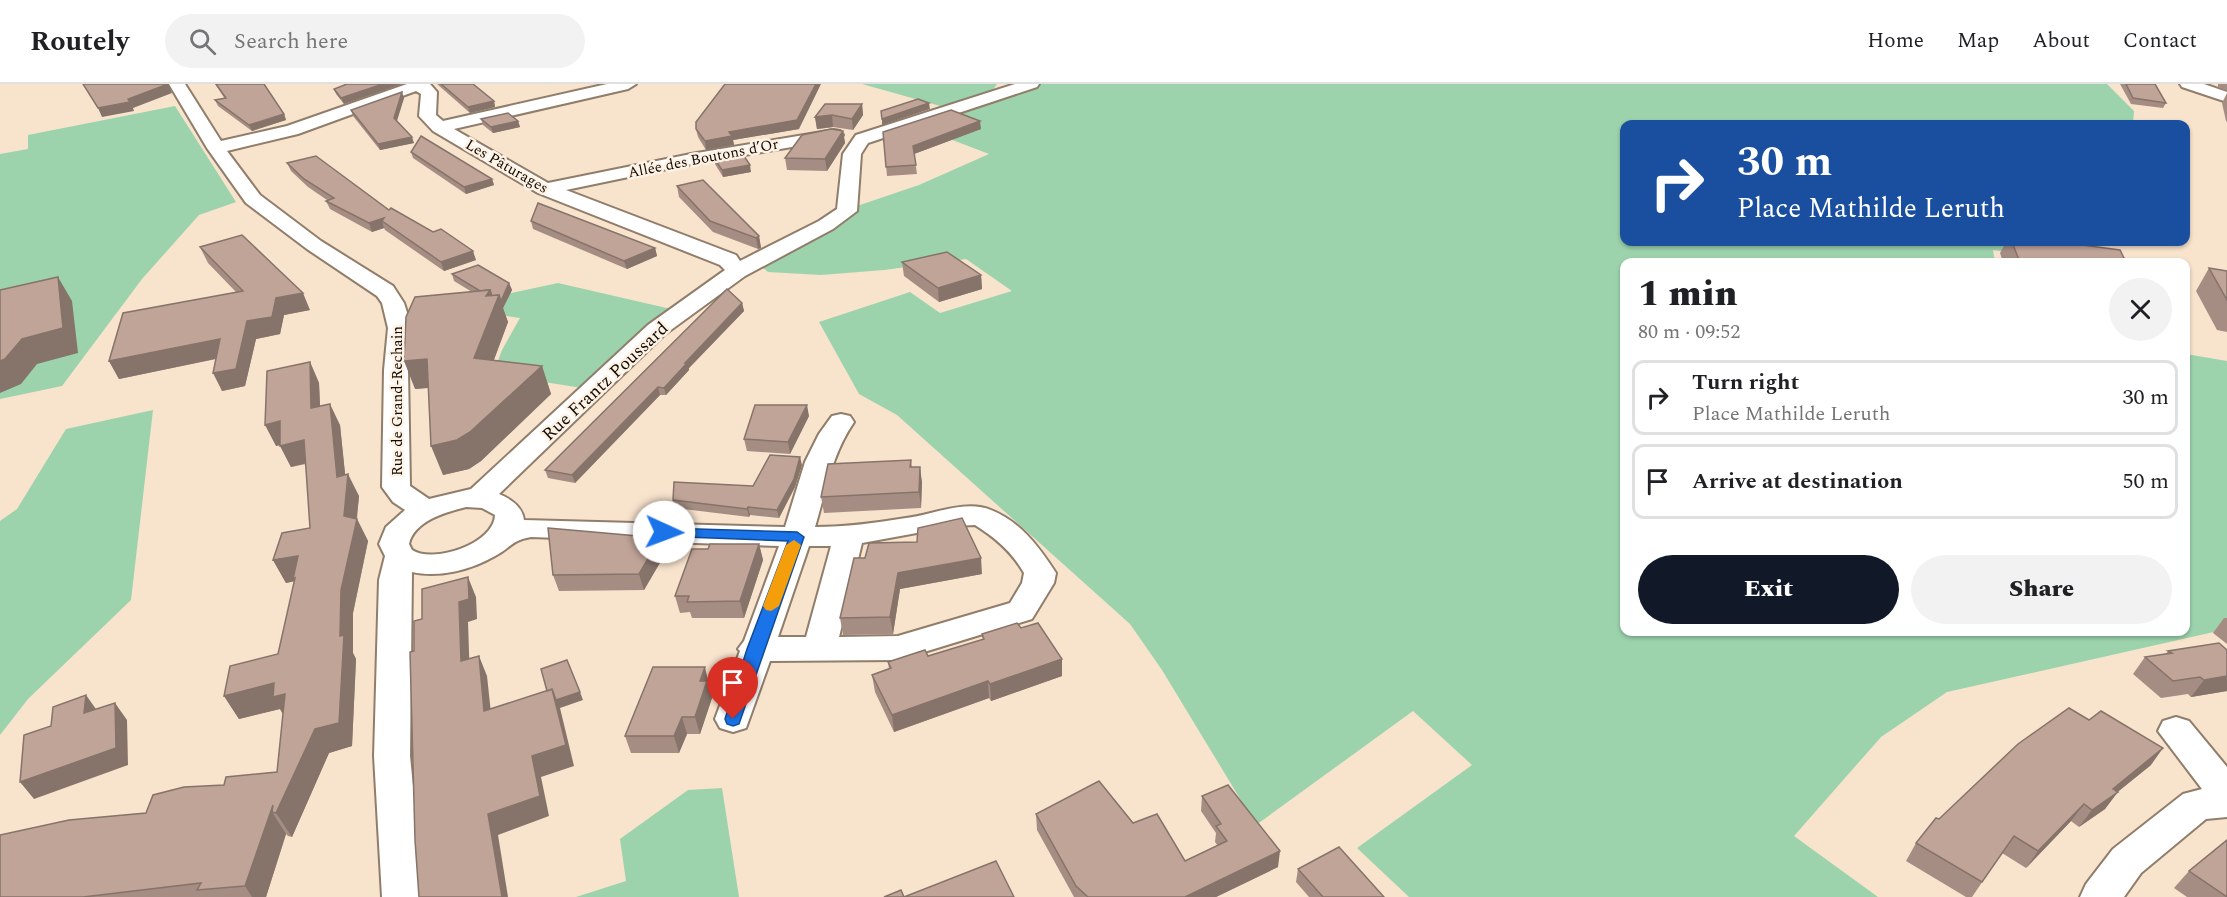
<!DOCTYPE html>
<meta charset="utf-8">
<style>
:root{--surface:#fff;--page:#f2f2f2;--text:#202124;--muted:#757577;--line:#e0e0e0;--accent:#111827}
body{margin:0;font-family:Spectral,serif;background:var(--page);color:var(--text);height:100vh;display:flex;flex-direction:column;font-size:22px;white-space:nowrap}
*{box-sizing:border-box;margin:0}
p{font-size:20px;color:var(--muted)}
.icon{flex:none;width:33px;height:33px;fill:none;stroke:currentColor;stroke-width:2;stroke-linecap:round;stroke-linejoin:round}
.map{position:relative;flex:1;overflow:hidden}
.panel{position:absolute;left:1620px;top:174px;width:570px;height:378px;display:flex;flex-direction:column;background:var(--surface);border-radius:12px;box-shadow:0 2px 4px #0004}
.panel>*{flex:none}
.banner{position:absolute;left:1620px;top:36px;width:570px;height:126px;border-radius:12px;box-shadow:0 2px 4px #0004;background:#1a4fa0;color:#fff;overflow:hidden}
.pin{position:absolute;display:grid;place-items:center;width:51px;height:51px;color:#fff;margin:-62px -26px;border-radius:50% 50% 50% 0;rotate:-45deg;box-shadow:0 0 6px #0007}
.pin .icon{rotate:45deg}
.me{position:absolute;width:66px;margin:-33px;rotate:92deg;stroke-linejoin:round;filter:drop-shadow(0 0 4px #0008)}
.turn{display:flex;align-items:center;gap:21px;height:126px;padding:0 18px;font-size:27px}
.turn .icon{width:78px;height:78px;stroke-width:2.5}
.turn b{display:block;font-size:42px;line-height:51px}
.round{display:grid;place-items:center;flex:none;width:63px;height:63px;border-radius:32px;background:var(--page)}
.headline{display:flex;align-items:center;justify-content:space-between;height:102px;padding:0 18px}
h1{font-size:36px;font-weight:800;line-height:45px}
.action{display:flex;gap:12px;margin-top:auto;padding:12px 18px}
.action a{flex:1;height:69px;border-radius:36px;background:var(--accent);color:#fff;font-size:24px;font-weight:800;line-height:69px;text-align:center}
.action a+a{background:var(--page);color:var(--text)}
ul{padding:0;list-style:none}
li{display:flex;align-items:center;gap:18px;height:75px;margin:0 12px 9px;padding:0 6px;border:3px solid var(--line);border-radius:12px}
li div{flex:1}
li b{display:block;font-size:22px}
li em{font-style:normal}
header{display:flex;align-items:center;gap:36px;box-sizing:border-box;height:84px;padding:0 30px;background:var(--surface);border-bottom:2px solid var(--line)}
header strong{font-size:28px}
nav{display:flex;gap:33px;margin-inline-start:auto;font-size:21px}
.search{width:420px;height:54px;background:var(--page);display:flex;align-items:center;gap:15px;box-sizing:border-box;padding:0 21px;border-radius:33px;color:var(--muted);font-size:22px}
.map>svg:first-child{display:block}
</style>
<header>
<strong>Routely</strong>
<div class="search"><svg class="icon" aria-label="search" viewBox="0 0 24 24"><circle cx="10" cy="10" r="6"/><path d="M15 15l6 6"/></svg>Search here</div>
<nav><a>Home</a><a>Map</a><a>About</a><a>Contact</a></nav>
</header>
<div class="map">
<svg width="2227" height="813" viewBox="0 0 2227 813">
<rect width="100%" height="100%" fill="#f8e3cd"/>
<!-- green -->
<g fill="#9cd3ad">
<polygon points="862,0 997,0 988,13 951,25"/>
<polygon points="1038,0 2107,0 2134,27 2133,40 1624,40 1624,158 2073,158 2083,178 1993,166 1995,178 1624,178 1624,548 2186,548 2186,270 2227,277 2227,545 1947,608 1881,653 1794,752 1878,813 1409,813 1357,764 1472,681 1413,627 1256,741 1162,586 1130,540 897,331 859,310 819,238 910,208 940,229 1012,207 966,175 884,186 821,191 768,188 759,180 854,123 919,101 989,70 916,42"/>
<polygon points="175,22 236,118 199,131 142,195 62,302 0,315 0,70 28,65 28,51"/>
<polygon points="558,199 671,225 582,304 493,290 502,266 520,234 499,231 419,229"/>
<polygon points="153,326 131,516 28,615 0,651 0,437 17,425 66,345"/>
<polygon points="722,704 739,813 576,813 626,797 620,755 688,706"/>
</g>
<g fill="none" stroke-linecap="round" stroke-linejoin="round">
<defs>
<g id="minor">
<path d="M169,0H185L221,57L287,42L407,0H430L437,8L436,31L443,37L607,0H636L628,5L454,45L548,99L691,70L834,46L840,47L843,51L840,55L834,56L691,80L566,106L736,171L740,177L819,137L837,125L843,70L856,51L1015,0H1039L1037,3L868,59L861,70L857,127L833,145L745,192L664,251L499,410C511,415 522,422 524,436L785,443L805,378L819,350L832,332L841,330L850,332L854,338C832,370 826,406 815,443C846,443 875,439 906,434C932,431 966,415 991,426C1021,438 1039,463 1056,489L1054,499L1032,535L898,576L770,577L746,644L733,648L720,644L715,635L740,567L738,565L744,557L779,462L531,453C510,457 512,463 495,472C471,486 439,494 412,488L410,672L424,813H382L374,672L379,496L385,472L379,460L386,443L405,426L393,418L382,403L384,286L388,244L382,219L377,212L307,165L246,119L207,64ZM416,7L421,10L419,32L433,47L538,109L720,181L725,186L648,241L471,405L429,415L410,402L408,286L412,244L404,219L393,202L321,157L260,111L227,67L298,50ZM466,423L482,424L495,431C494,460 433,480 412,466L409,460C414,437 446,428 466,423ZM975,441C996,454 1012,468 1024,489L1022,499L1010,519L898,552L839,553L862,459L955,442ZM809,462H831L806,553H778Z"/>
<polygon points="2180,0 2204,0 2227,8 2227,18 2182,3"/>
<polygon points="2176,633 2189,637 2227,683 2227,733 2206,735 2141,789 2124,813 2080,813 2086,800 2113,765 2183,710 2202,705 2158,647 2163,637"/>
</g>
</defs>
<!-- minor casing -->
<use href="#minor" stroke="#907d6a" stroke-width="4"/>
<!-- minor -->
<use href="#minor" fill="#fff" fill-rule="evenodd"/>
</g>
<!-- wall -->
<g fill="#a58d83">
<polygon points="215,0 264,0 284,30 286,36 252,47 218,22 215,16 225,15"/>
<polygon points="347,0 402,0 344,20 336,10 334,5"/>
<polygon points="437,0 473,0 494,17 495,23 470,29"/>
<polygon points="2120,0 2155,0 2166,19 2163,24 2131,20"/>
<polygon points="2218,0 2227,0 2227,7 2218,3"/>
<polygon points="2227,9 2227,38 2226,37 2222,19"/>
<polygon points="404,14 397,37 414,59 380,66 353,32 351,26"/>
<polygon points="862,20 863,31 853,46 833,43 817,45 815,33"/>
<polygon points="481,35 518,37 520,43 493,49 483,41"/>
<polygon points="696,45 799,45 733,56 734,61 706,66 698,53"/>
<polygon points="981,45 914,70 917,90 887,92 883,48"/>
<polygon points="843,47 845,59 827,87 787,86 785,74"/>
<polygon points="411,68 492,95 494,101 466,110 413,74"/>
<polygon points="714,74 751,88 723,93 715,80"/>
<polygon points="287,79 389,126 476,176 444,187 385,146 384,144 372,148 330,125 326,117 327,116 308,103 291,87"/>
<polygon points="677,102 759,152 761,164 758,165 713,148 679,113"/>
<polygon points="531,137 655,164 657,172 627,185 533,145"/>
<polygon points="2006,158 2060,158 2126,178 2003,178 2000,169"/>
<polygon points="200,163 310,226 284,231 280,250 256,255 245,302 222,307 216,275 119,295 109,277 236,208 208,179"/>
<polygon points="902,178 981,191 982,205 939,218 904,192"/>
<polygon points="2209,184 2227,187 2227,248 2217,246 2196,207"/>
<polygon points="452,190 509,199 512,206 503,224 508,238 494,276 542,282 551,310 481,377 469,385 443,391 428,304 415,305 472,208 454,197"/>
<polygon points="742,219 744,227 689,284 689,286 666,311 660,311 575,399 548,394 545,386"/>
<polygon points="310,278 319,299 320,322 340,341 345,391 359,412 357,435 368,457 353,529 353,569 356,575 352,662 329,669 292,753 288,752 286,750 266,813 0,813 146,729 224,701 277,688 283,630 280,625 239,635 224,612 278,570 295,497 286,499 273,476 310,444 306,380 291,383 280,361 276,362"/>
<polygon points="809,332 790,370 747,367 744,355"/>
<polygon points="911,376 912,383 922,398 921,424 824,429 821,413"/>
<polygon points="802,381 795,403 779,434 750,431 749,433 675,424 673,416 753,402"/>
<polygon points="759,460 763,476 744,534 692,534 690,528 680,529 675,512 708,465"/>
<polygon points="665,470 644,506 559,507 553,491"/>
<polygon points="854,474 982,490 900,505 893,550 843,551 840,534"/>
<polygon points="2224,534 2227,534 2227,560 2213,549"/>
<polygon points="1021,544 1062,575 1062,592 991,617 989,614 894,648 875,608 872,591 889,585 888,578 928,572 983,556 982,550"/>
<polygon points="2227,566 2227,607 2191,613 2188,610 2161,614 2133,590 2145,573 2166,570 2168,567"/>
<polygon points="709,599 708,602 712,614 700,650 687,650 679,669 631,669 625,652"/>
<polygon points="2151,681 2117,708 2105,725 2079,743 2071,737 2026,784 2002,769 1972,813 1966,813 1906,777 1916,759 1939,735"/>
<polygon points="1202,712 1278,783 1216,813 1074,813 1037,746 1036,730 1133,739 1185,777 1218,762 1215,758 1216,749 1201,727"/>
<polygon points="1298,785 1384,813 1309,813 1296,798"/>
<polygon points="2189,787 2227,813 2187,813 2174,804"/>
</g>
<!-- shaded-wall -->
<g fill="#86736a">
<polygon points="168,0 172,9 133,24 134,27 102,33 98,24 128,15"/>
<polygon points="383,0 402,0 344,20 341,14"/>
<polygon points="816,0 821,0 799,45 733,56 734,61 706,66 705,57 729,48"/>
<polygon points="402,8 404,14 396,39 394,34"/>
<polygon points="494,17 495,23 470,29 468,23"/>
<polygon points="929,19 930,25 882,41 882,35"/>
<polygon points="862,20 863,31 853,46 852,35"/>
<polygon points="284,30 286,36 252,47 249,41"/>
<polygon points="832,31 833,43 817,45 815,33"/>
<polygon points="518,37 520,43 493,49 491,43"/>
<polygon points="980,37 981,45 914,70 913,62"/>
<polygon points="843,47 845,59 827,87 825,75"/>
<polygon points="412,53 414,59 380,66 378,60"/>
<polygon points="750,81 751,88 723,93 722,86"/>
<polygon points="492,95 494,101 466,110 464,103"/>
<polygon points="384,134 382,137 384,144 372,148 369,139"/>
<polygon points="759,152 761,164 758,165 756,154"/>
<polygon points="655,164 657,172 627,185 624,177"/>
<polygon points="473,167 476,176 444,187 441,178"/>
<polygon points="981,191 982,205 939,218 938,204"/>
<polygon points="58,193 72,217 78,269 37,280 21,300 0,309 0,277"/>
<polygon points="509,199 512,206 503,224 508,238 484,302 474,274 486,212 490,206 499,211"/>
<polygon points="303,209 310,226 284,231 280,250 256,255 245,302 222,307 213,289 247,237 276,214"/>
<polygon points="742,219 744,227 689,284 689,286 666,311 664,304 685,279"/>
<polygon points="220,255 229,272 119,295 109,277"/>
<polygon points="427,275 437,303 415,305 404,277"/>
<polygon points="310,278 319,299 321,345 311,324"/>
<polygon points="542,282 551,310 481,377 469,385 443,391 431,362"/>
<polygon points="658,303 660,311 575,399 572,391"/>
<polygon points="330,320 340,341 347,408 348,390 359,412 356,439 357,435 368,457 353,529 353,569 356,575 352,662 329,669 292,753 276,729 272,728 286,750 266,813 252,813 245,802 273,721 340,552 341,506 344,432 337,393"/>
<polygon points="807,321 809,332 790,370 788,358"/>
<polygon points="280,337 290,359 276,362 265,341"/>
<polygon points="304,356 314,377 291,383 280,362"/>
<polygon points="800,373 802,381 795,403 779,434 777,426"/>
<polygon points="920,383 922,398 921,424 919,408"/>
<polygon points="748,423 750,431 749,433 747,425"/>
<polygon points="660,454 665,470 644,506 639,490"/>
<polygon points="759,460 763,476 744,534 740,517"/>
<polygon points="298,472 295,497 286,499 273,476"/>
<polygon points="981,474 982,490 900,505 893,550 890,533 898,489"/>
<polygon points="468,493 476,513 477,535 468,538 470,597 461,577 459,518"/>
<polygon points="479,572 487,592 493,648 484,627"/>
<polygon points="1062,575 1062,592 991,617 990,600"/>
<polygon points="705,583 712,614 700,650 695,633 700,597"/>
<polygon points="2227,592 2227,607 2191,613 2204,596"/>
<polygon points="988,597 989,614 894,648 892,631"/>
<polygon points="274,599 285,610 287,637 280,625 239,635 224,612"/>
<polygon points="552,605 580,608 583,616 560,624 574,682 541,693 549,732 498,751 508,813 502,813 488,730 532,672"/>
<polygon points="86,611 98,628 84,629"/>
<polygon points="115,619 127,636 128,681 34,715 20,698"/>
<polygon points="682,633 687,650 679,669 674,652"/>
<polygon points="2163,664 2151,681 2114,711 2118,708 2105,725 2079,743 2092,726 2113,705"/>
<polygon points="2084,720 2071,737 2026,784 2038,767"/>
<polygon points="1280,767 1278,783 1216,813 1185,813"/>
</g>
<!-- building -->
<g fill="#c0a498" stroke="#86736a" stroke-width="1.5">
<polygon points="83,0 168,0 128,15 130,18 98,24"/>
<polygon points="216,0 264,0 284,30 249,41 215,16 226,14"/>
<polygon points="347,0 383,0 341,14 334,5"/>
<polygon points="441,0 473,0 494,17 468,23"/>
<polygon points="725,0 816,0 797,36 729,48 732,52 705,57 696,45 696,38"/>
<polygon points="2126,0 2155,0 2166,19 2133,14"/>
<polygon points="402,8 394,34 412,53 378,60 351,26"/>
<polygon points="918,15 929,19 882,35 881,27"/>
<polygon points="825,20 862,20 852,35 832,31 815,33"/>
<polygon points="951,26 980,37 913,62 916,81 886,83 883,48"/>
<polygon points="508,29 518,37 491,43 481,35"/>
<polygon points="831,45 843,47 825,75 785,74 802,51"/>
<polygon points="421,52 492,95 464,103 411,68"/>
<polygon points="742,69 750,81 722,86 714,74"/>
<polygon points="316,72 389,126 391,124 433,148 441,145 473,167 441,178 382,137 384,134 369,139 326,117 334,114 304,95 287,79"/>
<polygon points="703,96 759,152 756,154 710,137 677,102"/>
<polygon points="538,119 655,164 624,177 531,137"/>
<polygon points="242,151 303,209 276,214 272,233 247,237 236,285 213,289 220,255 109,277 123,229 243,207 200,163"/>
<polygon points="2012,158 2060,158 2120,166 2126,178 2039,178 2019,176"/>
<polygon points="947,168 981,191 938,204 902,178"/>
<polygon points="478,181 509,199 501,217 499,211 492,212 490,206 480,207 452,190"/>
<polygon points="2209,184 2227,187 2227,216"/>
<polygon points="58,193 63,244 22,255 5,275 0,277 0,206"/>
<polygon points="727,205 742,219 685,279 687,279 664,304 658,303 572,391 545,386"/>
<polygon points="490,206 486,212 499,211 474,274 542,282 470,348 457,356 431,362 427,275 404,277 406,233 415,213"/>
<polygon points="310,278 311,324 330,320 337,393 348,390 344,432 357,435 341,506 340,552 344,551 339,639 315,645 276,729 272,728 273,721 245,802 197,806 201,799 83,813 0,813 0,751 69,736 146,729 153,711 184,703 224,701 226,693 277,688 285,610 273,613 274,599 224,612 230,582 278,570 295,494 293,495 298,472 273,476 282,449 310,444 304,356 280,362 280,337 265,341 267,287"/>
<polygon points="755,321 807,321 788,358 744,355"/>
<polygon points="770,371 800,373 794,395 777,426 748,423 747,425 673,416 674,398 753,402"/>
<polygon points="911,376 910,383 920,383 919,408 821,413 828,380"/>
<polygon points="962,434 981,474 898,489 890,533 840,534 854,474 865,474 869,459 917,458 918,444"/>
<polygon points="548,444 660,454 639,490 553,491"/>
<polygon points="710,460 759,460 740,517 687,518 689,512 675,512 692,465 708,465"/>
<polygon points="468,493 469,515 459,518 461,577 479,572 484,627 552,605 566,661 532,672 540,712 488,730 502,813 419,813 415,756 410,568 414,567 414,537 422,535 422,505"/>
<polygon points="1017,539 1021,544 1038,539 1062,575 990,600 988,597 892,631 872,591 891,584 888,578 925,566 928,572 984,555 982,550"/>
<polygon points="2219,559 2227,566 2227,592 2204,596 2200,593 2173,597 2145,573 2172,569 2168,567"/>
<polygon points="567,576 580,608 556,616 552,605 547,607 541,585"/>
<polygon points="653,583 705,583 700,597 707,597 695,633 682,633 674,652 625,652"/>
<polygon points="86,611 84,629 115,619 116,664 20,698 24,651 51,642 53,623"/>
<polygon points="2069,624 2089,636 2101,627 2163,664 2113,705 2118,708 2092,726 2084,720 2038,767 2014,752 1982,798 1916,759 1936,734 1939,735 2018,660"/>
<polygon points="1099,697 1133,739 1157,730 1185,777 1227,757 1216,742 1221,740 1202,712 1228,701 1280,767 1185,813 1088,813 1076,802 1036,730"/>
<polygon points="2227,756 2227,813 2189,787"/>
<polygon points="1339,763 1384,813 1323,813 1298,785"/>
<polygon points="996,777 1014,813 904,813"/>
<polygon points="901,806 904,813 884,813"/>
</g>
<!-- route -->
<polygon fill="#1a73e8" stroke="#114b97" stroke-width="1.5" points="664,444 797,448 804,453 739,640 733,642 727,640 725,635 747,565 788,457 659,452 657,448"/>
<!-- slow -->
<polygon fill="#f59e0b" points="794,456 801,461 779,522 771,527 766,526 763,522 786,461"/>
<g text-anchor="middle" stroke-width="5" stroke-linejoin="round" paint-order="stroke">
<!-- far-street labels -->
<g font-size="15" fill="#120b05" stroke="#fef2e5">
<text transform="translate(703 74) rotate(-11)" y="5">Allée des Boutons d’Or</text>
<text transform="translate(507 82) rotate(30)" y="5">Les Pâturages</text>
<text transform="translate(397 317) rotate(-90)" y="5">Rue de Grand-Rechain</text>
</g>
<!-- street labels -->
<g font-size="18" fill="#120b05" stroke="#fef2e5">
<text transform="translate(605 297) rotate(-43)" y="6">Rue Frantz Poussard</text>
</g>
</g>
</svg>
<div class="pin" style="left:733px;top:635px;background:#d93025"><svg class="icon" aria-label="arrive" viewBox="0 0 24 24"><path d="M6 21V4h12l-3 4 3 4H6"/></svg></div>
<svg class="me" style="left:664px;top:448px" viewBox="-20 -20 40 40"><circle r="19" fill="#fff"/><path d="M0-13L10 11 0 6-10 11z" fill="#1a73e8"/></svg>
<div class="banner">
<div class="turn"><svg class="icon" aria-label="right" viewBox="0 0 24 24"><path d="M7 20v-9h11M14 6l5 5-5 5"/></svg><div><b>30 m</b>Place Mathilde Leruth</div></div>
</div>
<section class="panel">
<div class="headline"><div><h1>1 min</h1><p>80 m · 09:52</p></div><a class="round"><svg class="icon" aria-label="close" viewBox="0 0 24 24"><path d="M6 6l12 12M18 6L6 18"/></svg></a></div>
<ul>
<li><svg class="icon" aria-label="right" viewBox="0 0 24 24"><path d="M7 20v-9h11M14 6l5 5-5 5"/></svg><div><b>Turn right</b><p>Place Mathilde Leruth</p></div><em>30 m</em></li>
<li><svg class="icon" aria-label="arrive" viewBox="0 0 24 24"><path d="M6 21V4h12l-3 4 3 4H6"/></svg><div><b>Arrive at destination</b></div><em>50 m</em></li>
</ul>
<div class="action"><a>Exit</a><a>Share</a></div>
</section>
</div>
